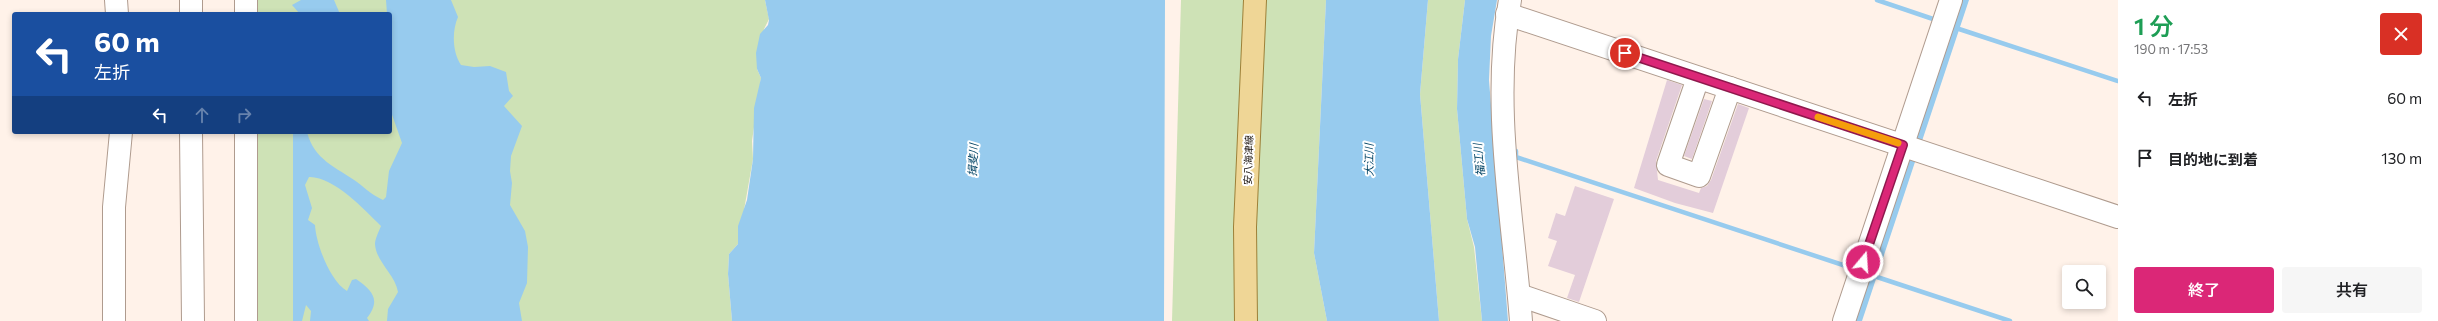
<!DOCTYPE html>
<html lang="ja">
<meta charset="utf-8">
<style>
:root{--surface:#fff;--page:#f6f6f6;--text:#202124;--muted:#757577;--accent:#db2777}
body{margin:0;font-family:Commissioner,"Noto Sans JP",sans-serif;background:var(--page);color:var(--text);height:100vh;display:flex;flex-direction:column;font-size:15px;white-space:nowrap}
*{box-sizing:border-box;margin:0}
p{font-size:13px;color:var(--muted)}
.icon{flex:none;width:22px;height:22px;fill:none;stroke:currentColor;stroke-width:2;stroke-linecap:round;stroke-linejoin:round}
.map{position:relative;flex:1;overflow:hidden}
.side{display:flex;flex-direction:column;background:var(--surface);width:320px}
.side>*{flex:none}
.hud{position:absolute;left:12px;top:12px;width:380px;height:122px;border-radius:4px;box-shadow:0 2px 6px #0003;background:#1a4fa0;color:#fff;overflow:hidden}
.buttons{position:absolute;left:2062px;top:265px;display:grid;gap:8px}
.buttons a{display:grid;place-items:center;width:44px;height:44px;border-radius:4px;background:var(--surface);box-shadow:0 2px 6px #0003;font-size:20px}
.pin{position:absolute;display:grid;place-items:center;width:34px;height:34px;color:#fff;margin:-17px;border:2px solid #fff;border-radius:50%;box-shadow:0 1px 4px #0007}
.me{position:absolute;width:44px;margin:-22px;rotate:18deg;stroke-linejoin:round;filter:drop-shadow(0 0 3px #0008)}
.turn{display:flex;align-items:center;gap:14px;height:84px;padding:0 16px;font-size:18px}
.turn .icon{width:52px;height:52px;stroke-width:2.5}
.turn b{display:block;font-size:28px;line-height:34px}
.lanes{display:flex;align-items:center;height:38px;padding:0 16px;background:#0003;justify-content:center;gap:20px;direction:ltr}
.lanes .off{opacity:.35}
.round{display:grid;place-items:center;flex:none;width:42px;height:42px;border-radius:4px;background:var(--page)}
.overview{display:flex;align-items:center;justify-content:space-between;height:68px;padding:0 16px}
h1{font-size:24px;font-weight:600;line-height:30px;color:#1e9e55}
.primary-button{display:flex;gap:8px;margin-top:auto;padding:8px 16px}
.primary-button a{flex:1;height:46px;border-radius:4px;background:var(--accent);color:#fff;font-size:16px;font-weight:600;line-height:46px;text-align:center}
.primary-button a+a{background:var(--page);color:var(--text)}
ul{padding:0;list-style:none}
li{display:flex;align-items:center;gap:12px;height:60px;padding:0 16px}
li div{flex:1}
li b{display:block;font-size:15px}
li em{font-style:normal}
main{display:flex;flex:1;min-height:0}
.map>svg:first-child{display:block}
</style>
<main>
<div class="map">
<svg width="2118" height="321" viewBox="0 0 2118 321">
<rect width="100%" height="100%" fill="#fff2e9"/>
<!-- green -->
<g fill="#cee2b6">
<polygon points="251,0 392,0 390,14 251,14"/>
<polygon points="441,0 765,0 769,19 764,29 757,69 761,78 752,141 753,159 738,244 729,254 728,274 732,321 516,321"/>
<polygon points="1181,0 1248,0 1239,321 1172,321"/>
<polygon points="1263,0 1326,0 1314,253 1327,321 1254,321 1254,227"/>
<polygon points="1428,0 1465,0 1458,59 1457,109 1467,219 1474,247 1482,321 1439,321 1420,94"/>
<polygon points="390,69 397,78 423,321 252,321 252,132 390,132"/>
</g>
<!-- water -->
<g fill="#97cbee">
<polygon points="301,0 334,0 340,14 300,14 292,5"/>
<path d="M386,0H451L458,17C452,30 452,52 461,65L474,67L490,66L506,72L509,91L513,96L504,106L522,126L511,156L510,171L512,183L510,205L525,231L528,247L527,283L519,303L522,321H387L388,309L398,292C395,274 376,262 375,244C375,239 379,231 381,226C365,210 333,176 309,177L305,185L312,208L308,220L315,225C316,244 330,281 347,291L352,280L356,279C373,291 381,300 367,318L369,321H310L311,311L306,305L302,321H293V132H307C314,160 336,167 357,182C366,189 372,195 383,200L386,197L389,171L402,143L390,109V14H387Z"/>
<polygon points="765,0 1165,0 1164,321 732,321 728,274 729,254 738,244 738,226 747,200 753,159 754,108 761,78 757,69 756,53 760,34 768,25 769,20"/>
<polygon points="1326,0 1428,0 1420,94 1439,321 1327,321 1314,253"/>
<polygon points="1465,0 1497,0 1491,36 1489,80 1508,321 1482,321 1475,247 1467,219 1457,109 1458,59"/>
<polygon points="1960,0 1969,0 1862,321 1854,321"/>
</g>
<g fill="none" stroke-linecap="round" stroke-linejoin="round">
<!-- stream -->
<g stroke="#97cbee" stroke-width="4.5">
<polyline points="1877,0 1933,19"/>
<polyline points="1959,29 2118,81"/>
<polyline points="1516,151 1516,157 1852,268"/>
<polyline points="1877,277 2010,321"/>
</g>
</g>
<!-- building -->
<g fill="#e3cdda">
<polygon points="1667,80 1682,85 1656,161 1658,180 1699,193 1701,188 1707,186 1711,180 1738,104 1749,108 1713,213 1675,203 1634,188"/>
<polygon points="1704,99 1712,101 1692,159 1684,156"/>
<polygon points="1575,186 1614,199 1579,302 1567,298 1575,275 1548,266 1557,241 1548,238 1556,213 1565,216"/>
</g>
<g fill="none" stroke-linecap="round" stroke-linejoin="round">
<defs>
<g id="minor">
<polyline points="116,0 117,14"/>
<polyline points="246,0 246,14"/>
<path d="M1510,0C1491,106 1513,215 1521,321"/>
<polyline points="191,14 191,0"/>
<polyline points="1507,14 2118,217"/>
<polyline points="1698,78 1668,165 1699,176 1730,88"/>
<polyline points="191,132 193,321"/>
<polyline points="246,132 246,321"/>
<polyline points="1519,295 1595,321"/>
<polyline points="114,321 114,207 121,132"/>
<polyline points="1844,321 1951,0"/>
</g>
<polyline id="major" points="1246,321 1245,227 1255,0"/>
</defs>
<!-- minor casing -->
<use href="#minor" stroke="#af9b8e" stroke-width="24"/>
<!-- major casing -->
<use href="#major" stroke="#9d8038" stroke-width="24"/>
<!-- minor -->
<use href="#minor" stroke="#fff" stroke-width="22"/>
<!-- major -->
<use href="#major" stroke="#efd696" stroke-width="22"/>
</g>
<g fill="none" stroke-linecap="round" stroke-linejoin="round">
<defs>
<polyline id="route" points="1625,53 1903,145 1863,262"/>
</defs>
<!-- route casing -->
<use href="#route" stroke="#8e194d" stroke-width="10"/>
<!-- route -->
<use href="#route" stroke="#db2777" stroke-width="7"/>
<!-- slow -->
<polyline stroke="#f59e0b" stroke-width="7" points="1818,117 1898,143"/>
</g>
<g text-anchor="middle" stroke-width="4" stroke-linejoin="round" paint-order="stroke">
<!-- street labels -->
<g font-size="10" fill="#18110c" stroke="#fff">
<text transform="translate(1248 160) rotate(-88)" y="4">安八海津線</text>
</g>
<!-- water labels -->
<g font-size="11" font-style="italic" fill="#004364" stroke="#fff">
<text transform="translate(973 160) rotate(-87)" y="4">揖斐川</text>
<text transform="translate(1369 160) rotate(-90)" y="4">大江川</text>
<text transform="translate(1479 160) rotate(-96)" y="4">福江川</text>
</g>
</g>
</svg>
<div class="buttons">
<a><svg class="icon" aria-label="search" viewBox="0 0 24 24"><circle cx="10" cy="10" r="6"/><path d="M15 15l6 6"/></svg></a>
</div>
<div class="pin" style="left:1625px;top:53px;background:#d93025"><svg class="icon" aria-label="arrive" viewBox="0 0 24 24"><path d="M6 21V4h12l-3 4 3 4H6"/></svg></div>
<svg class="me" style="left:1863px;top:262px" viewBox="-20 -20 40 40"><circle r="17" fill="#db2777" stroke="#fff" stroke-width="3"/><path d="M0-11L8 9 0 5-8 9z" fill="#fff"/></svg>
<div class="hud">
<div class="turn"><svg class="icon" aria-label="left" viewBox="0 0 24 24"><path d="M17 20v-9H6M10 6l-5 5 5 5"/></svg><div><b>60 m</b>左折</div></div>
<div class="lanes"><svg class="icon" aria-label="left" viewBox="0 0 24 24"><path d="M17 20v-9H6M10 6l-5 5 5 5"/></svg><svg class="icon off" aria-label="ahead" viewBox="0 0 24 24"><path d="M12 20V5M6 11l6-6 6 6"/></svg><svg class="icon off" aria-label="right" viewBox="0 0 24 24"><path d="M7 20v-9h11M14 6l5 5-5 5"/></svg></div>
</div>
</div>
<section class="side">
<div class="overview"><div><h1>1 分</h1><p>190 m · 17:53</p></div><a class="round" style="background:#d93025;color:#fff"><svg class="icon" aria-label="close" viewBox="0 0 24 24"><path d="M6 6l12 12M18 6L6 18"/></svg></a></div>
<ul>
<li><svg class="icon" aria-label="left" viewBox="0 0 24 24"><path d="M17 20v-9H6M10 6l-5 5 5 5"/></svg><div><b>左折</b></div><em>60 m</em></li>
<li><svg class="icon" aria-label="arrive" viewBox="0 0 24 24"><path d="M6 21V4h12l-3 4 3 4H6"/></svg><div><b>目的地に到着</b></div><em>130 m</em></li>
</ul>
<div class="primary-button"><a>終了</a><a>共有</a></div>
</section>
</main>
